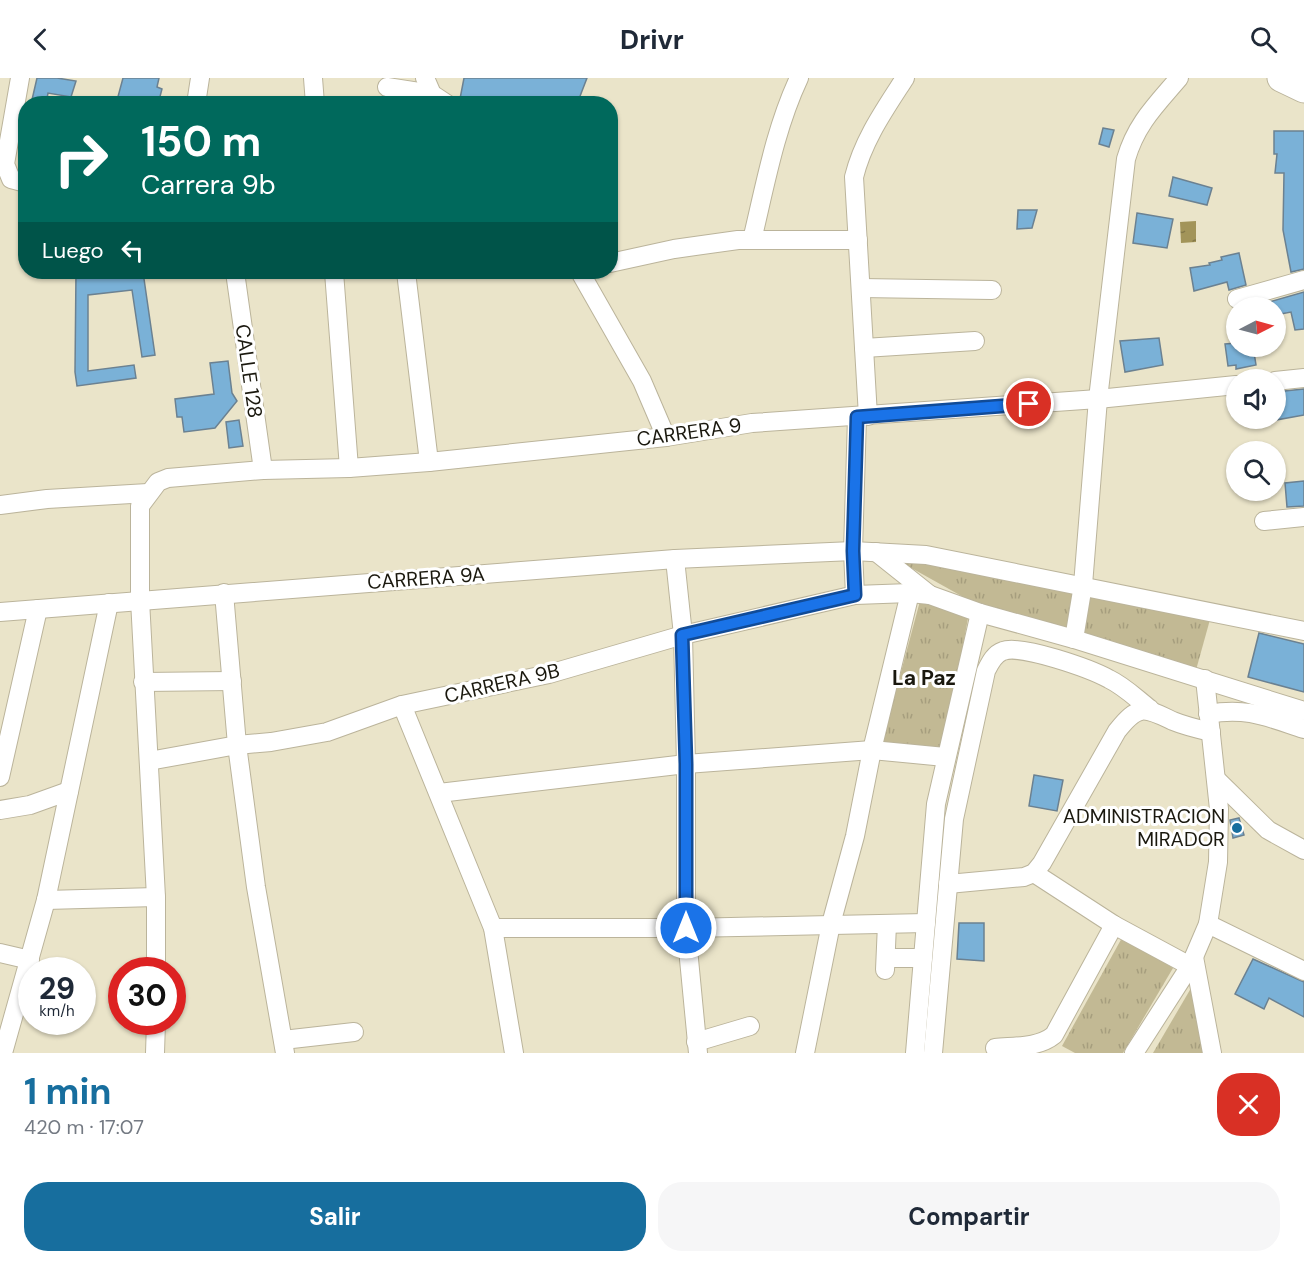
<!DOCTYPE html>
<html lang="es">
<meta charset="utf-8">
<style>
:root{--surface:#fff;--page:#f6f6f7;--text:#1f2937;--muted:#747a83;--accent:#176e9e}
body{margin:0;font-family:"DM Sans",sans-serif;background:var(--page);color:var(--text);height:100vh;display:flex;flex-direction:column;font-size:22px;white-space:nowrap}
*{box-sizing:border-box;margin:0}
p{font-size:20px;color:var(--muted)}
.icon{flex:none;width:33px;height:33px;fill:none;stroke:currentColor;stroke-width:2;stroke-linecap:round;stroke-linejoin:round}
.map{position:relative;height:975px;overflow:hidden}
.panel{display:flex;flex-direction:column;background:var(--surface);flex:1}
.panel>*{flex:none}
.hud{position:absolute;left:18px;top:18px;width:600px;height:183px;border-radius:24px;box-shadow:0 2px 4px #0004;background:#00695c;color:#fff;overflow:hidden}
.needle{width:39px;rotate:84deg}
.fabs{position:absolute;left:1226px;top:219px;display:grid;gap:12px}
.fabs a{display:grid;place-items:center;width:60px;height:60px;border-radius:50%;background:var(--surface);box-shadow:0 2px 4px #0004;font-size:30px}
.speed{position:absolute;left:18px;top:879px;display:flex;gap:12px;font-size:30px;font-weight:700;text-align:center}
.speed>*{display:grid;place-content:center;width:78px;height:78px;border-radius:50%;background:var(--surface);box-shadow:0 2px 4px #0004;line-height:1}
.speed small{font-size:15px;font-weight:400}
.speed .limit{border:9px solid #d22;background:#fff;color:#111}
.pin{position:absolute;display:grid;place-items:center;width:51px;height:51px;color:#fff;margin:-26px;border:3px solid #fff;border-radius:50%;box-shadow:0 2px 6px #0007}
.me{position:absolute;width:66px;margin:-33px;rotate:0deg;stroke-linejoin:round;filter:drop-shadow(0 0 4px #0008)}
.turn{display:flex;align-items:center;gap:21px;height:126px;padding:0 24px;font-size:27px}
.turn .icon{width:78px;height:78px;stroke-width:2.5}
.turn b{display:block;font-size:42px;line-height:51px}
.then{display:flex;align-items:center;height:57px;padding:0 24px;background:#0003;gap:12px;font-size:22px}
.round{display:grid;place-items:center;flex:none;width:63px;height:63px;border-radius:24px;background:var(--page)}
.overview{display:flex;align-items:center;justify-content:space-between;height:102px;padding:0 24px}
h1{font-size:36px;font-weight:700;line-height:45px;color:var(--accent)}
.button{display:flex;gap:12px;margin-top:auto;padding:12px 24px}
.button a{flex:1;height:69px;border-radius:24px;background:var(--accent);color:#fff;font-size:24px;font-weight:700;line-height:69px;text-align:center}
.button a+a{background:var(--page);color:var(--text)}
header{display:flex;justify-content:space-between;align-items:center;height:78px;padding:0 24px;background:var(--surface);font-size:27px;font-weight:700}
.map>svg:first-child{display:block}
</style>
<header><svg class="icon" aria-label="back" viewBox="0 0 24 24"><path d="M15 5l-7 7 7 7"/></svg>Drivr<svg class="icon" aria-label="search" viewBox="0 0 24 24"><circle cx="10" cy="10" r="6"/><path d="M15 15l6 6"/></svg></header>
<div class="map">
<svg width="1304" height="975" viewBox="0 0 1304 975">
<defs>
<pattern id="park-tufts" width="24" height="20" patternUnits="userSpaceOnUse" patternTransform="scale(1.5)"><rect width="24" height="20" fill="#c2b994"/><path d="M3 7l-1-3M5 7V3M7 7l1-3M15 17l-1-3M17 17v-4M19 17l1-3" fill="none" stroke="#a69e7e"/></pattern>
<pattern id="water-ripples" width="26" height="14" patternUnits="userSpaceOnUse" patternTransform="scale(1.5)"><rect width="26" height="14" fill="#a29459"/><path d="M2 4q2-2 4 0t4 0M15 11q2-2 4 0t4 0" fill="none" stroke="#837848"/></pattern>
</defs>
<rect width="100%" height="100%" fill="#eae4c9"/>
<!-- park -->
<g fill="url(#park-tufts)">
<polygon points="897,482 1079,510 1068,553 983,530"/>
<polygon points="1092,512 1211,538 1196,592 1082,557"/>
<polygon points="920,523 968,540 944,673 882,665"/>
<polygon points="1123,858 1173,890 1123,975 1075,975 1062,968"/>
<polygon points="1194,905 1204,975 1153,975"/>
</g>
<!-- water -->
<polygon fill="url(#water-ripples)" points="1196,143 1196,164 1181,165 1180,144"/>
<!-- building -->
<g fill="#7ab1d7" stroke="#6b8191" stroke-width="1.5">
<polygon points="37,0 57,0 76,3 71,19 48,15 46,26 31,26"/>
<polygon points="123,0 159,0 157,9 162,11 158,26 116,26"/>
<polygon points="464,0 587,0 577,26 459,26"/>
<polygon points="1103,50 1114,52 1109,69 1099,66"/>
<polygon points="1274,53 1304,53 1304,191 1291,194 1283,152 1284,95 1275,95 1277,76 1274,76"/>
<polygon points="1173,99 1212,110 1207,127 1169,118"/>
<polygon points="1018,132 1037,132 1032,150 1017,151"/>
<polygon points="1137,135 1173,141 1167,170 1133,165"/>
<polygon points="1239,175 1246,207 1229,212 1227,204 1194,213 1190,190 1210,187 1209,185 1222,182 1221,179"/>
<polygon points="76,194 89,194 88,195 143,194 155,277 142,279 132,212 88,217 88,293 134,287 136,300 77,308 75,294"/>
<polygon points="1304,214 1304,251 1295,252 1291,234 1275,237 1275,230 1248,230"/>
<polygon points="1159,260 1163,287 1125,294 1120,263"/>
<polygon points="1236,265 1236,268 1253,268 1256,287 1236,291 1236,287 1228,288 1225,266"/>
<polygon points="228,283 232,315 237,323 215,350 184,354 182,339 177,339 175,321 214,316 210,285"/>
<polygon points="1304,311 1304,337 1276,342 1275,314"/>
<polygon points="239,342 243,368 229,370 226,344"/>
<polygon points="1304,403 1304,428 1287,429 1285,405"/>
<polygon points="1259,555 1304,566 1304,614 1248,599"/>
<polygon points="1034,697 1063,702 1057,733 1029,728"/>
<polygon points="1239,740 1244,757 1233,760 1230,742"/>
<polygon points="959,845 984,845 984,883 957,881"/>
<polygon points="1253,881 1304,904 1304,939 1269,920 1264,931 1235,916"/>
</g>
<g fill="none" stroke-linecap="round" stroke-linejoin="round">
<defs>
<g id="minor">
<polyline points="20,0 5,86 11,101 26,105"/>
<polyline points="313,0 315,26"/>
<polyline points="425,0 432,16 447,26"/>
<polyline points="387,9 432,16"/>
<polyline points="196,26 200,0"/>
<path d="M752,162C765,108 775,51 799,0"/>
<polyline points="610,185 674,171 738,162 858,162"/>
<polyline points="235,194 263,392"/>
<polyline points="334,194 349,390"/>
<polyline points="406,194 429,384"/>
<polyline points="580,194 642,303 666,359"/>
<polyline points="861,210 992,212"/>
<polyline points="1237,221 1304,202"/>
<polyline points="864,270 975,263"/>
<polyline points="1275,303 1304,300"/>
<path d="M868,338L854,99C863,62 885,31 905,0"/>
<polyline points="0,427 47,421 148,415"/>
<polyline points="1264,443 1304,439"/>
<polyline points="876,474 930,517"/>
<polyline points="675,481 683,557 686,686 686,850 698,975"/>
<polyline points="224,515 237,667 256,809 285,975"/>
<polyline points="855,517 853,473 857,339"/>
<polyline points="0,534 675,481 853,473 926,477 1304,553"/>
<path d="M1074,561L1083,507L1098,321L1126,81C1136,46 1156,27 1179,0"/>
<polyline points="143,604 232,603"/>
<polyline points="402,627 493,850 514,975"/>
<path d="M1208,636C1247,629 1267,639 1304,651"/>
<polyline points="149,683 237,667 271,664 327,654 402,627 549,596 683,557 855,517 910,515 930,517 980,535 1074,561 1304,633"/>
<polyline points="0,699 38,531"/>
<polyline points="1217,702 1268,752 1304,772"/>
<polyline points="439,715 686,686 872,672 945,679"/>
<polyline points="0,732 30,727 69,713"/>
<polyline points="1034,795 1114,847 1190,888"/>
<path d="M948,806L1024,799L1034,795L1042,785L1117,653C1139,625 1145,630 1173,643C1185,648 1198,651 1211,654"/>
<polyline points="46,822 156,819"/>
<polyline points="1208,846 1304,893"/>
<polyline points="493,850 686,850 926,845"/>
<polyline points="0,875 30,882"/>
<polyline points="1194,879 1212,975"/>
<polyline points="886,880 923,880"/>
<polyline points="156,892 156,819 140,522 140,428 158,404 168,400 263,392 349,390 429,384 666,359 752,345 1098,321 1236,307"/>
<polyline points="885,892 887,846"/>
<polyline points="283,962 354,954"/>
<polyline points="696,964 750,948"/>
<path d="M995,970C1015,968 1038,970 1054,957L1114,847"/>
<polyline points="3,975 46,822 109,525"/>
<polyline points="155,975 156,944"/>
<polyline points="805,975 831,846 855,758 872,672 910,515"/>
<polyline points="915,975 936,726 980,535"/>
<path d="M933,975L954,741L986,593C990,585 994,576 1003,573C1021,566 1091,591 1109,601C1124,608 1137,621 1150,631"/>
<polyline points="1134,975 1190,888 1208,846 1218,784 1219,731 1205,601"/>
</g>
<polyline id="highway" points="1281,0 1304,11"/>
</defs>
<!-- minor casing -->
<use href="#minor" stroke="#bbb49b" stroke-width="20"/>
<!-- highway casing -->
<use href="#highway" stroke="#bbb49b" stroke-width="29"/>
<!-- minor -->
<use href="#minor" stroke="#fff" stroke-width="18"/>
<!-- highway -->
<use href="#highway" stroke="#fff" stroke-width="27"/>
</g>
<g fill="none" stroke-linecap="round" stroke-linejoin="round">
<defs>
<polyline id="route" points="686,850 686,686 682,557 855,517 853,473 857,339 1029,326"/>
</defs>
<!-- route casing -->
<use href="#route" stroke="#114b97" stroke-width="15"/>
<!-- route -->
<use href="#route" stroke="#1a73e8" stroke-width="10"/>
</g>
<!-- markers -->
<circle fill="#176e9e" stroke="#fff" stroke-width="2" cx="1237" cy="750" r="6"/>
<g text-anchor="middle" stroke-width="6" stroke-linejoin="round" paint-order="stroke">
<!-- street labels -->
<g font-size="20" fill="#1a180e" stroke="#fff">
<text transform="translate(249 293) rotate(82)" y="7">CALLE 128</text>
<text transform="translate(689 354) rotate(-8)" y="7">CARRERA 9</text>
<text transform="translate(426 500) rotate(-4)" y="7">CARRERA 9A</text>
<text transform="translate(502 605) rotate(-13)" y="7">CARRERA 9B</text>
</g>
<!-- poi labels -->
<g font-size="20" fill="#1a180e" stroke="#fff" text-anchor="end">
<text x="1225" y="745">ADMINISTRACION<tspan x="1225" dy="23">MIRADOR</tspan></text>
</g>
<!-- neighbourhood labels -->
<g font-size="21" font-weight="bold" fill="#1a180e" stroke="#fff">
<text x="924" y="607">La Paz</text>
</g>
</g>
</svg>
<div class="fabs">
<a><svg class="needle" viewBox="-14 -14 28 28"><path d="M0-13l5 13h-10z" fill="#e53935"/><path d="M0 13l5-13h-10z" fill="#747a83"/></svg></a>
<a><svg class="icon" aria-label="sound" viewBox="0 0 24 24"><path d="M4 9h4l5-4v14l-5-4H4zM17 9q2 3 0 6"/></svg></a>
<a><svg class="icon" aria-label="search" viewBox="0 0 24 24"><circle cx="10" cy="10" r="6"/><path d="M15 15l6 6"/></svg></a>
</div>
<div class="speed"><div>29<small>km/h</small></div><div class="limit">30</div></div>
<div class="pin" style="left:1029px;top:326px;background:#d93025"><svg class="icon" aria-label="arrive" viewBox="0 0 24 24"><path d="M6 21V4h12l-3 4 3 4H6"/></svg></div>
<svg class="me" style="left:686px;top:850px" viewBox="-20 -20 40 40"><circle r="17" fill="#1a73e8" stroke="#fff" stroke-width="3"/><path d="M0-11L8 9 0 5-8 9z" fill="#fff"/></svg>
<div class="hud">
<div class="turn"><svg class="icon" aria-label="right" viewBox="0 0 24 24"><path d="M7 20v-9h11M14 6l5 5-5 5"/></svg><div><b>150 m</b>Carrera 9b</div></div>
<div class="then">Luego<svg class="icon" aria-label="left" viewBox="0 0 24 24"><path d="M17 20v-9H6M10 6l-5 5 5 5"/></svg></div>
</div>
</div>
<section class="panel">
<div class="overview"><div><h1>1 min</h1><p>420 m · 17:07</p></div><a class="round" style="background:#d93025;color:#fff"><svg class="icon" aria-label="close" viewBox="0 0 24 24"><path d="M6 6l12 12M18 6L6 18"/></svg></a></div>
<div class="button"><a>Salir</a><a>Compartir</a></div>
</section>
